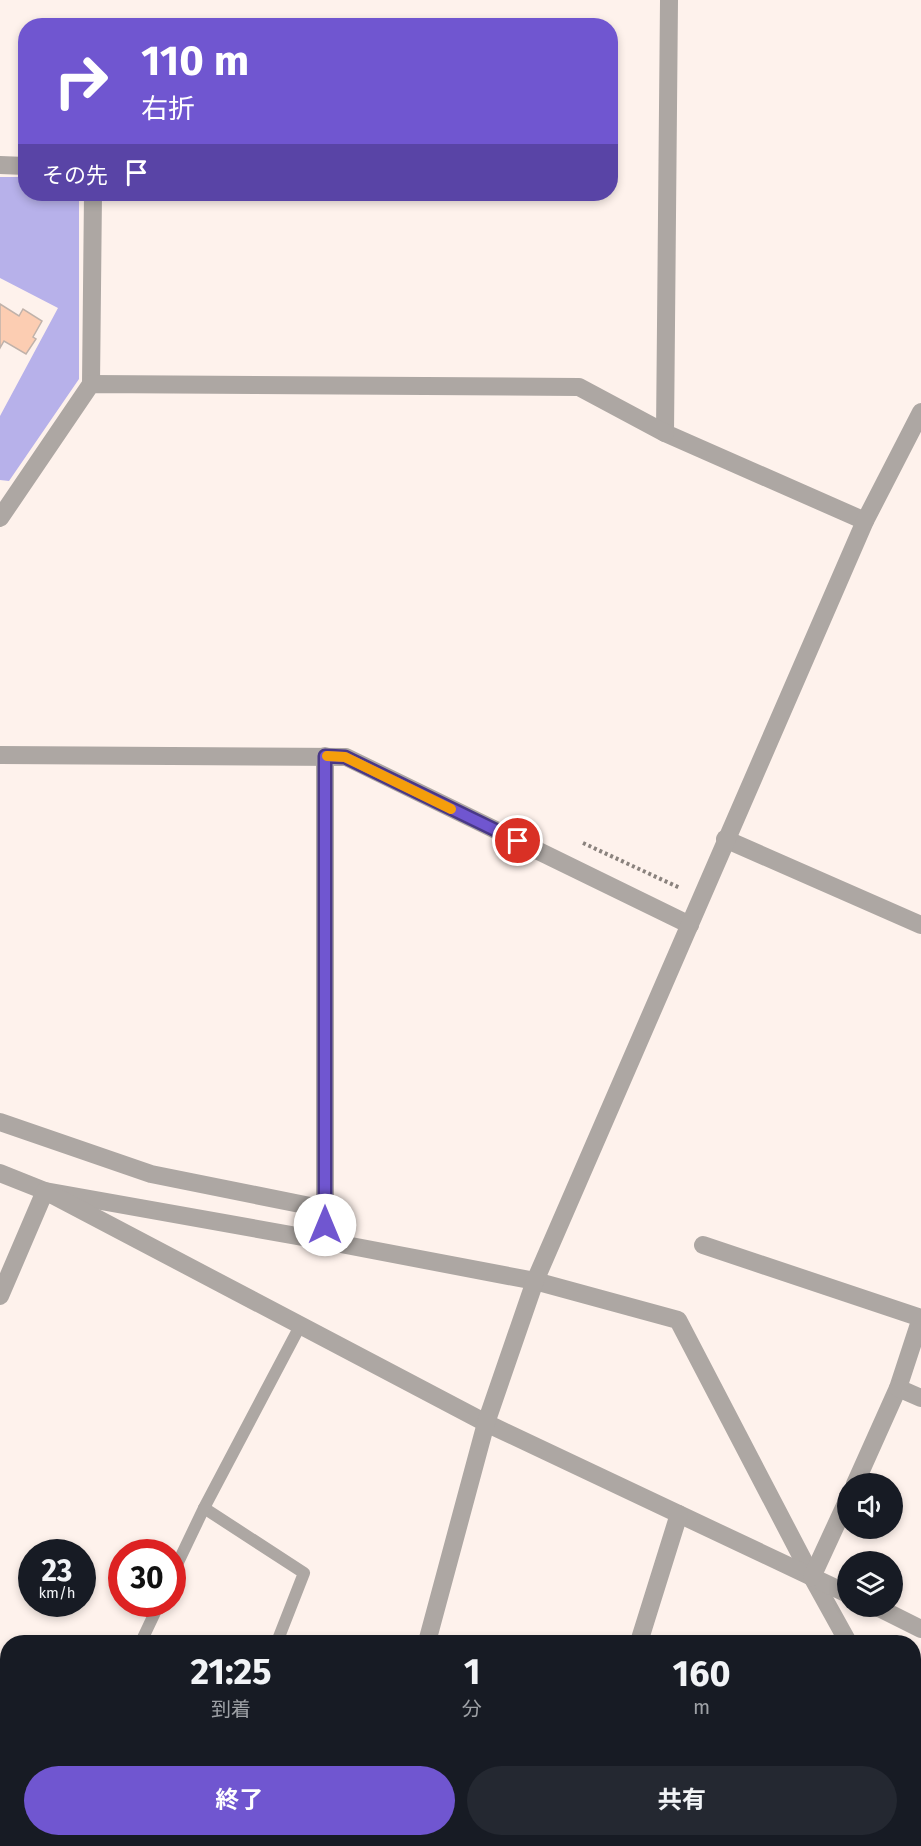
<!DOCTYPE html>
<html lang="ja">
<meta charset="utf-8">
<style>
:root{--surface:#171b24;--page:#242831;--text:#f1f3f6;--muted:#9ea1a6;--accent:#7056d0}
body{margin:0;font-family:"Fira Sans","Noto Sans JP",sans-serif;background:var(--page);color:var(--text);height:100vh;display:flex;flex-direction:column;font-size:22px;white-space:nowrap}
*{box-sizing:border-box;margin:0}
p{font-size:20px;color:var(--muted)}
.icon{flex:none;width:33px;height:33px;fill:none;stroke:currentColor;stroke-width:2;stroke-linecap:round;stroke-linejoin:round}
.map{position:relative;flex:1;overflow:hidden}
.side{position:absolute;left:0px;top:1635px;width:921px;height:212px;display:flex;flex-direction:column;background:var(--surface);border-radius:24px 24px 0 0;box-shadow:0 3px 9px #0003}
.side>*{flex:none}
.guide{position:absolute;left:18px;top:18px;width:600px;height:183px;border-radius:24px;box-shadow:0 3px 9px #0003;background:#7056d0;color:#fff;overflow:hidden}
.tools{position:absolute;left:837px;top:1473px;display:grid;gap:12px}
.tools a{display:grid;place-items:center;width:66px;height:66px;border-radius:50%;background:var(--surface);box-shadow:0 3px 9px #0003;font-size:30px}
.speed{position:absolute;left:18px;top:1539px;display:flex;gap:12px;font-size:30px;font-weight:700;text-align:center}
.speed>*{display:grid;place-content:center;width:78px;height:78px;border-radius:50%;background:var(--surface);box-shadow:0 3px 9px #0003;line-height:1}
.speed small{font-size:15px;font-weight:400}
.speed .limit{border:9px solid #d22;background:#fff;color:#111}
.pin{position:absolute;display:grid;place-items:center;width:51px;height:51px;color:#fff;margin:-26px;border:3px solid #fff;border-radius:50%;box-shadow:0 2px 6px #0007}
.me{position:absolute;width:66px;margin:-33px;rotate:0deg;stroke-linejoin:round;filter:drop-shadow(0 0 4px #0008)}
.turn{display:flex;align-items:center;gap:21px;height:126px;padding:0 24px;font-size:27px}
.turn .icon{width:78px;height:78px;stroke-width:2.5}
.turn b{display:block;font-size:42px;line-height:51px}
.then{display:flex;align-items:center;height:57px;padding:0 24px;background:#0003;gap:12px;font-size:22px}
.eta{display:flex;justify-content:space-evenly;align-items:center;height:102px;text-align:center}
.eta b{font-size:36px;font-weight:700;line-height:42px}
.primary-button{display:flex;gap:12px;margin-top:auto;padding:12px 24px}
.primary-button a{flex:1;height:69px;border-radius:36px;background:var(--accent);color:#fff;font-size:24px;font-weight:700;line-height:69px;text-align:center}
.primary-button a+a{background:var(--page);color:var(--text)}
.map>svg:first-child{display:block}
</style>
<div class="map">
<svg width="921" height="1846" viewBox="0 0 921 1846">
<rect width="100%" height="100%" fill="#fef2ec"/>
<!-- forest -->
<polygon fill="#b7b1ea" points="0,177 25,177 26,194 79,194 79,379 9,481 0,480 0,416 58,308 0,278"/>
<!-- building -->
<polygon fill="#fccdb2" stroke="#c0b2aa" stroke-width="1.5" points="0,304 19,316 23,309 42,321 33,337 36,339 26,354 4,341 0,348"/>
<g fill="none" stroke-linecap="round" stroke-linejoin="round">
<!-- path -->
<polyline stroke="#8a827d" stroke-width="4" stroke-dasharray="3 3" stroke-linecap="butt" points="583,843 680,888"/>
<!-- service -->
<g stroke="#ada7a3" stroke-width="12">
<polyline points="204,1508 304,1573 277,1642"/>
<polyline points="172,1575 204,1508 300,1326"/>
<polyline points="141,1642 159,1604"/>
<polyline points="249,1839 267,1846"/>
<polyline points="52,1846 55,1839"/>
<polyline points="199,1846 202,1839"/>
<polyline points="834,1846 837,1839"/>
</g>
<!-- minor -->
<g stroke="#ada7a3" stroke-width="18">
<polyline points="669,0 665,433 865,521"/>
<polyline points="0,165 26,166"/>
<polyline points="91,384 93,194"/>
<polyline points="0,518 91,384 579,387 665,433"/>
<polyline points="0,755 346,757 690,925"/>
<polyline points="725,839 921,925"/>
<polyline points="0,1122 151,1174 325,1209"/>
<polyline points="0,1173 45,1191 325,1241 535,1281 678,1320 812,1577 848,1642"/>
<polyline points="325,1241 325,756"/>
<polyline points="703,1245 921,1318 898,1388 855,1484"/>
<polyline points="0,1296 45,1191 486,1423 848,1594"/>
<polyline points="898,1388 921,1398"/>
<polyline points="812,1577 848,1499"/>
<polyline points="875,1606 921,1629"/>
<polyline points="427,1642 486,1423 535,1281 865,521 921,412"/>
<polyline points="639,1642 679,1514"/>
<polyline points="914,1756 921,1768"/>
<polyline points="0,1809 8,1815"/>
<polyline points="36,1839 44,1846"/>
<polyline points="373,1846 374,1839"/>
<polyline points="577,1846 579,1839"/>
</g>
</g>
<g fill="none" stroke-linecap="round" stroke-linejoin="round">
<defs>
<polyline id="route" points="325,1225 325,756 345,757 518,841"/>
</defs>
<!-- route casing -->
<use href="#route" stroke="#493887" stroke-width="15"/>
<!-- route -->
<use href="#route" stroke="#7056d0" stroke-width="10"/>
<!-- slow -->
<polyline stroke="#f59e0b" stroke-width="10" points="327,756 345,757 451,809"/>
</g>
</svg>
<div class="tools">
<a><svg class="icon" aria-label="sound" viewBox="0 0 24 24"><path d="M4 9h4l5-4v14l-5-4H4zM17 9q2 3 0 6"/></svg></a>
<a><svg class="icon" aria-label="layers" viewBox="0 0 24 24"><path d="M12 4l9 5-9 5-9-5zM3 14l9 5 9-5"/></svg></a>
</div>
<div class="speed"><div>23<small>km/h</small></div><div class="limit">30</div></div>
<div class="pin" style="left:518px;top:841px;background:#d93025"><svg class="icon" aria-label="arrive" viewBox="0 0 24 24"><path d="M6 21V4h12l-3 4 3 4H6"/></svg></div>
<svg class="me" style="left:325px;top:1225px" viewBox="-20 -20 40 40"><circle r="19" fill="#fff"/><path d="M0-13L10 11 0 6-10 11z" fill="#7056d0"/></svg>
<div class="guide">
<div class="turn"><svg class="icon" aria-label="right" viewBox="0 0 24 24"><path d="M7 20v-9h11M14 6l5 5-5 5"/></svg><div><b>110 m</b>右折</div></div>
<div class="then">その先<svg class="icon" aria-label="arrive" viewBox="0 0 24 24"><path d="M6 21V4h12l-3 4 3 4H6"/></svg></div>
</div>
<section class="side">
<div class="eta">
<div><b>21:25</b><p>到着</p></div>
<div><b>1</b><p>分</p></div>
<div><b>160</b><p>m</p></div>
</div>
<div class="primary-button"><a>終了</a><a>共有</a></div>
</section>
</div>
